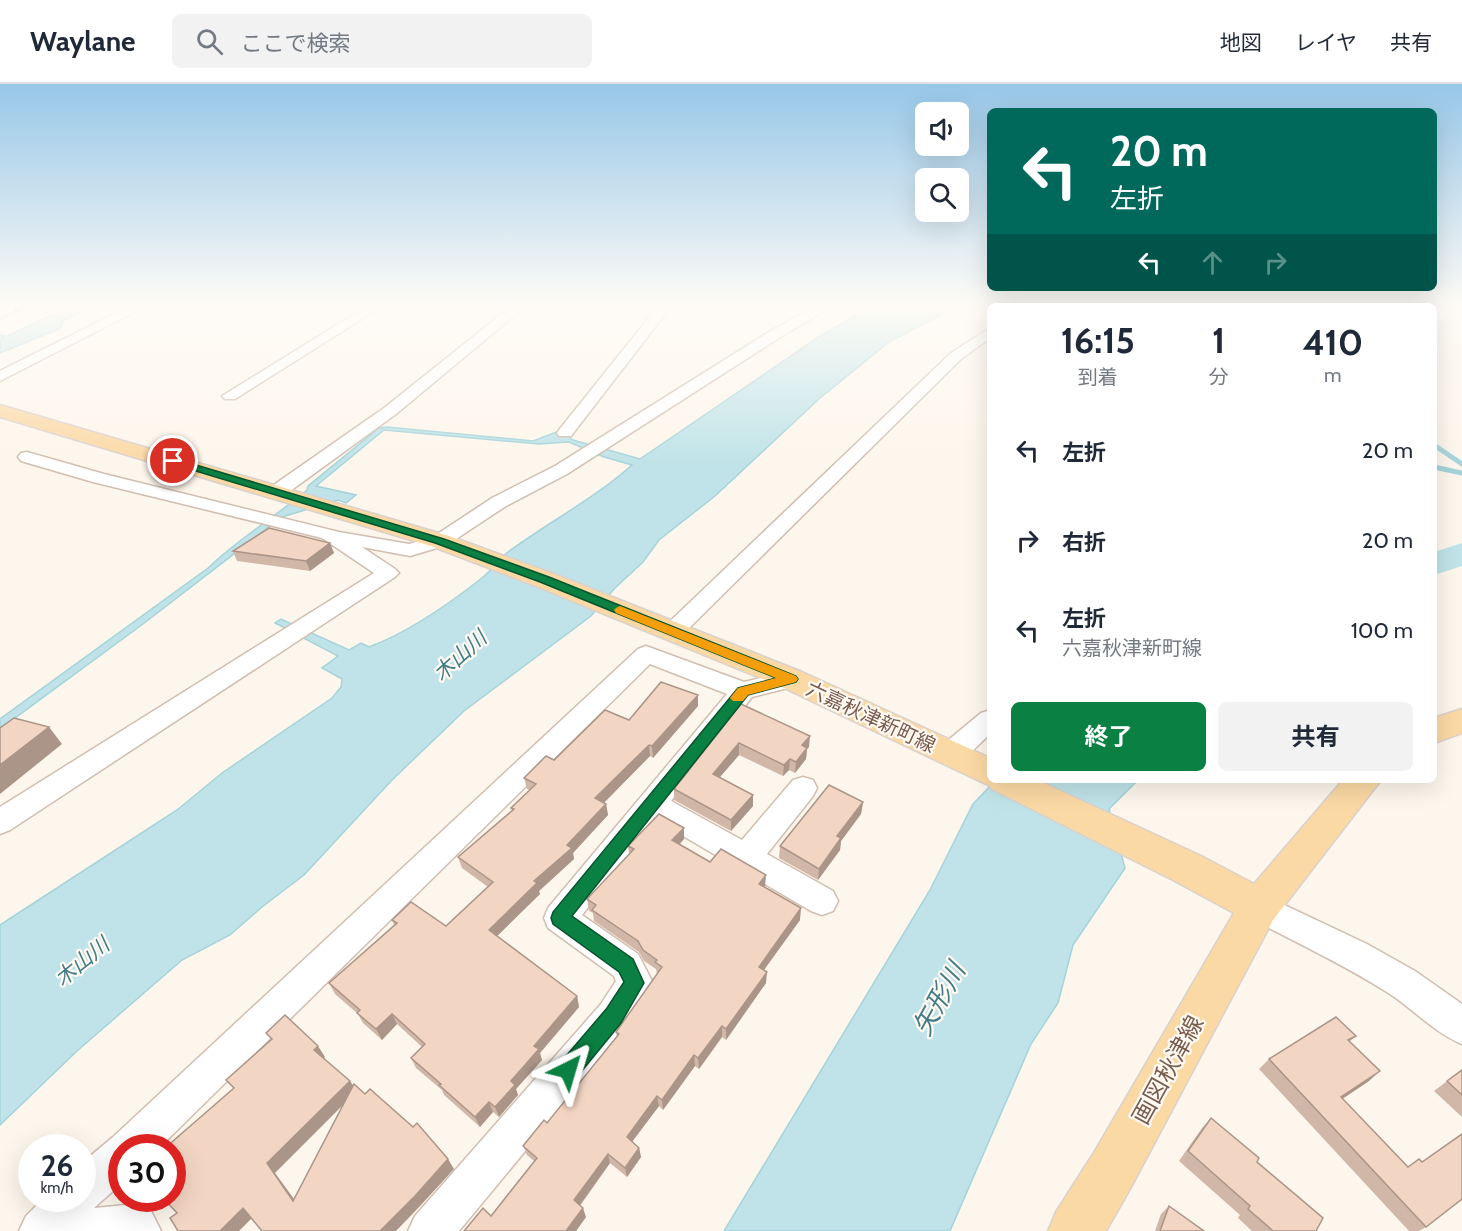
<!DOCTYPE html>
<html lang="ja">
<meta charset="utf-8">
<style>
:root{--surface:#fff;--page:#f2f2f3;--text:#1f2937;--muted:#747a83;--line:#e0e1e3;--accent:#0b8043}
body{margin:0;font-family:Cabin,"Noto Sans JP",sans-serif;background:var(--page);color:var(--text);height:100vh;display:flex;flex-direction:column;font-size:22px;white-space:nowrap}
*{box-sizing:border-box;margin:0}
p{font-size:20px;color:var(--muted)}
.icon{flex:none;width:33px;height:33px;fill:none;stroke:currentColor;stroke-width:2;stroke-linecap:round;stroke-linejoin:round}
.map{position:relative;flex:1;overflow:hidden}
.details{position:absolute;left:987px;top:219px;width:450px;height:480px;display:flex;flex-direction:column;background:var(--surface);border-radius:9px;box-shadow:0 6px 24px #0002}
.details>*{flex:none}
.top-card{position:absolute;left:987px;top:24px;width:450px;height:183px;border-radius:9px;box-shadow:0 6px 24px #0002;background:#00695c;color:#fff;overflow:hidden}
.buttons{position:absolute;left:915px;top:18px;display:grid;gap:12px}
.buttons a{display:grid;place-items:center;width:54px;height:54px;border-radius:9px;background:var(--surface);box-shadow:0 6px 24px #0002;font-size:30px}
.speed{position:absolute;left:18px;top:1050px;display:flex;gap:12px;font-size:30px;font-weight:700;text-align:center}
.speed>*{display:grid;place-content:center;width:78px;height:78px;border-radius:50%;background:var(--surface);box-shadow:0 6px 24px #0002;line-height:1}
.speed small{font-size:15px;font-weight:400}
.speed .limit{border:9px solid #d22;background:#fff;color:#111}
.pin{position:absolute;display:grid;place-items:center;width:51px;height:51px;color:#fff;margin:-26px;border:3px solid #fff;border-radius:50%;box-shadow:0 2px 6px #0007}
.me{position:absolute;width:66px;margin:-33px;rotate:40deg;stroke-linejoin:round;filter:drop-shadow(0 0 4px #0008)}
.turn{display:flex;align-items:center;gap:21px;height:126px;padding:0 24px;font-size:27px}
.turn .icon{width:78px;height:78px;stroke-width:2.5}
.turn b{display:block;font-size:42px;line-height:51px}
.lanes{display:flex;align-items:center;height:57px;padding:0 24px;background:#0003;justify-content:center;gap:30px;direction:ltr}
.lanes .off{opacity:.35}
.eta{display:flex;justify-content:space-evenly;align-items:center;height:102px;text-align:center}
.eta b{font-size:36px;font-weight:700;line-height:42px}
.button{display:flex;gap:12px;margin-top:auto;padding:12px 24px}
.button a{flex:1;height:69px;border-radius:9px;background:var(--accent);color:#fff;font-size:24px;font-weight:700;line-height:69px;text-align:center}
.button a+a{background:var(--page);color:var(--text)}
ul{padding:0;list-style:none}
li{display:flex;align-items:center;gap:18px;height:90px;padding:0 24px}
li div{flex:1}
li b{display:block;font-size:22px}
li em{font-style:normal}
header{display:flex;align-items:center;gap:36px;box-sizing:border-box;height:84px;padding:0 30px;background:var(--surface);border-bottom:2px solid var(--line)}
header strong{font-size:28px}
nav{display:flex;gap:33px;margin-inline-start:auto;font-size:21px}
.search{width:420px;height:54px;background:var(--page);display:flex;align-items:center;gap:15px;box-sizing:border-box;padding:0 21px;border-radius:9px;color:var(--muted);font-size:22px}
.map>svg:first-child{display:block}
</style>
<header>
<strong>Waylane</strong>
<div class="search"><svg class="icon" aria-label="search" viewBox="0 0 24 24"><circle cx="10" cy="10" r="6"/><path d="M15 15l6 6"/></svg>ここで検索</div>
<nav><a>地図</a><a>レイヤ</a><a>共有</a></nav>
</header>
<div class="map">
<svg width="1462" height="1147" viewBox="0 0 1462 1147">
<rect width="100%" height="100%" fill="#fdf6ec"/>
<!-- water -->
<g fill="#bfe3e8" stroke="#a5d3da" stroke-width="1.5">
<polygon points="74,221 99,221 62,237 63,240 59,245 0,269 0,255 3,253 0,251 7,252"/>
<path d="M876,221H960L889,258L820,314L715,412L659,456L643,478L615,504L591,532L464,627L392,696L304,791L262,823L230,851L182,876L77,967L0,1041V841L177,726L222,689L332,614L341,603L342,595L322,584L338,572L275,539L281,535L349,566L361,559L369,563C409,548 449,520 482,494C492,486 499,475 508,468C549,438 595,414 632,381L604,373L569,358L539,360L384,346L316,402L356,411L346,419L338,416L282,433L143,540L0,645V635L208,484C238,455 275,433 307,406L308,402L379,344L387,343L533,357L559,347L565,349L573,356L640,375L823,250Z"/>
<polygon points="996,696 1138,696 1109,725 1125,784 1073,861 1058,919 1031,960 950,1147 724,1147 930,806 973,720"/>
</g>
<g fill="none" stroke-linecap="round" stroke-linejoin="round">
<!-- stream -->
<g stroke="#a5d3da" stroke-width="5">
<polyline points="1434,361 1462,380"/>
<polyline points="1434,383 1462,389"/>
</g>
<!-- river -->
<polygon fill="#bfe3e8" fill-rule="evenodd" points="1462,459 1462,482 1434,491 1434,468"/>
<defs>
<g id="minor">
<polygon points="11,221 28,221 0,234 0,226"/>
<polygon points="132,221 148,221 0,297 0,287"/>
<polygon points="369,221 384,221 235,315 225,315 222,312"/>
<polygon points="513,221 527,221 396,330 282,413 268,413 266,409 268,405 384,324"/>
<polygon points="659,221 672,221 571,352 559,352 557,349 559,346"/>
<polygon points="818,221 834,221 779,254 567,390 506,422 447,461 410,472 362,463 395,485 399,489 395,493 10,746 0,750 0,723 374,489 322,454 93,398 21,377 18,373 21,369 27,368 104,390 339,448 409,460 433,453 492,414 555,382 769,248"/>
<polygon points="1025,221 1039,221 1025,222"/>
<polygon points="990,244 990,254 961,275 681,552 673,554 665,552 661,547 665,542 951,269"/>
<polygon points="646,562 744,598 791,587 800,589 803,595 800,601 752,613 671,717 742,756 793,696 803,693 813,696 817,704 813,712 767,770 833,807 838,817 833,827 822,831 811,827 656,736 582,831 638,870 653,899 627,944 459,1147 408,1147 415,1132 601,920 616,897 614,892 548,844 544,834 548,824 727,610 650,580 159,1064 122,1064 122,1099 94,1124 136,1120 151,1127 161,1147 19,1147 26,1132 44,1114 82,1114 82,1079 113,1053 638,565"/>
<path d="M990,626V650C975,663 962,684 940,677L936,670L940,663L981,629Z"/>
<path d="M1259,809L1367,860L1415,887L1462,920V960C1435,949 1414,926 1390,910C1345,881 1295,858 1248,833L1243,823L1248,813Z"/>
</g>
<g id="major">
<polygon points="0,321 449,452 554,490 802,588 990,674 990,696 1037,696 1201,772 1254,800 1343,696 1381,696 1273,836 1131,1103 1106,1147 1048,1147 1056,1128 1095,1067 1234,829 1173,796 992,705 990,702 780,602 536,502 431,462 0,333"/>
<polygon points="1462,625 1462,649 1434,659 1434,634"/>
</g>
</defs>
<!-- minor casing -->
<use href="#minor" stroke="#d1beb0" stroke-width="3"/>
<!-- major casing -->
<use href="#major" stroke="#dad1cd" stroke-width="3"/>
<!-- minor -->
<use href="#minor" fill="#fff" fill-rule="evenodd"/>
<!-- major -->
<use href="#major" fill="#fbd9a5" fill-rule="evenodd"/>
</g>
<!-- wall -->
<g fill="#d1b7a8">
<polygon points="330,459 334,469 310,487 237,477 233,467"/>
<polygon points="698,611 698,622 653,674 650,672 603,719 606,720 608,731 573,769 574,775 539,807 540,810 497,852 577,912 579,923 540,969 542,976 516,1005 518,1011 499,1033 493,1028 480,1043 444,1011 442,1006 416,984 411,974 422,963 397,940 382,956 363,939 358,930 335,910 329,899 394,841 392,836 446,842 488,803 462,784 458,773 512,727 511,724 530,706 527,705 524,694 554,676 629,636"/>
<polygon points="741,620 809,663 807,665 806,675 795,689 789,686 783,692 739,671 720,693 753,722 731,747 674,716 674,705"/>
<polygon points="863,718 861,730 841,757 840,766 818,796 779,774 780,762"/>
<polygon points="684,744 684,755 680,760 710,778 765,803 800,836 764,886 766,899 726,956 722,953 699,985 695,982 663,1026 659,1022 632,1058 639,1064 641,1073 627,1093 610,1079 580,1122 586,1133 576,1147 464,1147 491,1132 534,1077 527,1071 523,1062 547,1039 617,953 616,948 657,890 656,885 644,877 639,868 594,837 593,829 589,827 587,815 629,770 628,762"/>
<polygon points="1356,952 1349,958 1369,997 1342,1015 1426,1143 1419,1147 1409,1147 1259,985 1269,975"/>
<polygon points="1462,986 1462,1033 1434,1007"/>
<polygon points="1211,1034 1257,1078 1316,1147 1252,1147 1238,1134 1240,1131 1179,1077 1202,1044"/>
<polygon points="1169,1122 1204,1147 1155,1147 1161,1130"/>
</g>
<!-- shaded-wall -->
<g fill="#aa9588">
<polygon points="21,221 36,221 15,229 13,225"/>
<polygon points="330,459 334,469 310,487 306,477"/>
<polygon points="698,611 698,622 653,674 652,662"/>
<polygon points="49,643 62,660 0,710 0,681"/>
<polygon points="810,652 809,663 807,665 806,675 795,689 796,678 802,661"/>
<polygon points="739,659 739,671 713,701 713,690"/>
<polygon points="649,661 650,672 597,726 595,714"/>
<polygon points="790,675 789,686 783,692 784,681"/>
<polygon points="753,711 753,722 731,747 731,736"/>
<polygon points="863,718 861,730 841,757 840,766 818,796 819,785 837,752"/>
<polygon points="606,720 608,731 573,769 574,775 539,807 540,810 492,857 489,846 567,761"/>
<polygon points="684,744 684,755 673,767 672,756"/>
<polygon points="766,791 765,803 759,811 759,800"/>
<polygon points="801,824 800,836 758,894 759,883"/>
<polygon points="767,888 766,899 726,956 726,945"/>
<polygon points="577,912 579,923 540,969 542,976 516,1005 518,1011 499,1033 495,1023 511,997 534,962"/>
<polygon points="392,930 397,940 382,956 376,945"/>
<polygon points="722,942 722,953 699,985 698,974"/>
<polygon points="318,962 325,973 322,976 314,966"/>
<polygon points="694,971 695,982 663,1026 662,1016"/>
<polygon points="1380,987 1369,997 1330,1023 1341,1013"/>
<polygon points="350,997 357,1007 275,1089 302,1126 293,1117 267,1079"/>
<polygon points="657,1012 659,1022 628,1063 627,1053"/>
<polygon points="489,1018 493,1028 480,1043 475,1033"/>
<polygon points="639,1064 641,1073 627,1093 625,1084"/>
<polygon points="608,1070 610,1079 577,1125 574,1116"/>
<polygon points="448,1075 454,1085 421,1121 396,1147 380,1147"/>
<polygon points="243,1124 253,1133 239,1147 220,1147"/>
<polygon points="583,1124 586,1133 576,1147 566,1147"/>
</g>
<!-- building -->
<g fill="#f3d5c3" stroke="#aa9588" stroke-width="1.5">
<polygon points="269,444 330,459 306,477 233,467"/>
<polygon points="661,598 698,611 652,662 649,661 595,714 606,720 567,761 572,764 534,797 537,799 489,846 577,912 534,962 539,965 511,997 515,1001 495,1023 489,1018 475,1033 439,1001 441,1000 411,974 425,960 392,930 376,945 357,929 360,926 329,899 397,839 392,836 411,818 446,842 493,798 458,773 514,725 511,724 536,700 524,694 546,672 554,676 605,626 629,636"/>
<polygon points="741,620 810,652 802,661 807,664 796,678 790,675 784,681 739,659 713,690 753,711 731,736 674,705"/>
<polygon points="14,634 49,643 0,681 0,644"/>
<polygon points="829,701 863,718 837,752 841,754 819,785 780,762"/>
<polygon points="659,730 684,744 672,756 710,778 721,765 766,791 759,800 801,824 759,883 767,888 726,945 722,942 698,974 694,971 662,1016 657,1012 627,1053 639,1064 625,1084 608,1070 574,1116 583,1124 566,1147 464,1147 483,1124 491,1132 537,1074 523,1062 544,1036 547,1039 619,950 616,948 662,883 655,878 657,876 643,866 638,857 592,826 596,821 587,815 634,765 628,762"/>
<polygon points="285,931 318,962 314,966 350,997 267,1079 293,1117 354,1000 365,1010 370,1005 413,1043 417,1039 448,1075 415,1112 380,1147 262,1147 243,1124 220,1147 178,1147 170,1134 177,1129 163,1114 172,1114 172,1064 165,1064 234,1004 226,996 272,955 266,949"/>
<polygon points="1336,933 1356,952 1348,956 1380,987 1341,1013 1408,1083 1419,1075 1422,1078 1462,1050 1462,1115 1426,1143 1269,975"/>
<polygon points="1462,986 1462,1011 1447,997"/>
<polygon points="1211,1034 1259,1074 1257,1078 1323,1134 1316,1147 1273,1147 1248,1125 1250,1122 1188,1067"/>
<polygon points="1169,1122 1204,1147 1160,1147"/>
</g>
<!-- sky -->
<linearGradient id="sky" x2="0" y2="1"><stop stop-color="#97c7e8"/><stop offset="0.58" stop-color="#fefbf6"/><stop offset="1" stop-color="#fefbf6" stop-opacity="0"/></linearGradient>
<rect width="1462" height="382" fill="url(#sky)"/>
<!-- route -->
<polygon fill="#0b8043" stroke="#07532c" stroke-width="1.5" points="169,375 176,375 444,455 549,493 796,592 798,595 796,598 748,611 572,832 633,875 644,899 621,939 576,994 568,997 561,994 558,986 561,978 607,924 624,898 619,888 553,840 551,834 553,828 738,604 776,594 540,498 435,459 169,379"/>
<!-- slow -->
<polygon fill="#f59e0b" points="620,522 796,592 798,595 796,598 748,611 743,617 733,617 730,614 738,604 776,594 616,529 614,526 616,524"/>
<g text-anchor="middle" stroke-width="4.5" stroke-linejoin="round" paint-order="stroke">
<!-- street labels -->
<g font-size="20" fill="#7a5c4d" stroke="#fffaf3">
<text transform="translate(871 633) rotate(25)" y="7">六嘉秋津新町線</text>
</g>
<!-- water labels -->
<g font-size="21" font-style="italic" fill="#437c86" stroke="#fffaf3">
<text transform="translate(460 572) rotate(-42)" y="7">木山川</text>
<text transform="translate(82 878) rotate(-39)" y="7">木山川</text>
</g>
<!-- near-street labels -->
<g font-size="24" fill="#7a5c4d" stroke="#fffaf3">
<text transform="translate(1168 986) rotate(-61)" y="8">画図秋津線</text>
</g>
<!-- near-water labels -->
<g font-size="26" font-style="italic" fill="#437c86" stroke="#fffaf3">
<text transform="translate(939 915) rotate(-61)" y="9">矢形川</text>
</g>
</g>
</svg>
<div class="buttons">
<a><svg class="icon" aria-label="sound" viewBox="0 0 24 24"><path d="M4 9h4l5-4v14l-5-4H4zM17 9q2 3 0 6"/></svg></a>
<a><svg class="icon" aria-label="search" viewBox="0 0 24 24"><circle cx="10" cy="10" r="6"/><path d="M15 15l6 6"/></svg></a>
</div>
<div class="speed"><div>26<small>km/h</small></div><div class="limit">30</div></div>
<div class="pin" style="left:173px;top:377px;background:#d93025"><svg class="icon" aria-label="arrive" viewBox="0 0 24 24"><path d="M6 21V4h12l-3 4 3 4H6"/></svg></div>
<svg class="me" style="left:568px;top:986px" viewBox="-20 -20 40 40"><path d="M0-17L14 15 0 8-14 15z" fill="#0b8043" stroke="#fff" stroke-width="4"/></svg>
<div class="top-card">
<div class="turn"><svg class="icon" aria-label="left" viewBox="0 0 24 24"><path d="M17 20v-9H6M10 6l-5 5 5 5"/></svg><div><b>20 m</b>左折</div></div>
<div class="lanes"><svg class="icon" aria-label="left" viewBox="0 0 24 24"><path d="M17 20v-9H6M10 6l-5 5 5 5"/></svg><svg class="icon off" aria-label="ahead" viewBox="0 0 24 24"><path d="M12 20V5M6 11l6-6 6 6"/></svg><svg class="icon off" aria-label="right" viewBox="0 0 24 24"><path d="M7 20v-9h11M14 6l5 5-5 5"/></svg></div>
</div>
<section class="details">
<div class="eta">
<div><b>16:15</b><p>到着</p></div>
<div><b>1</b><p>分</p></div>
<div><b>410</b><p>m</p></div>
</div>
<ul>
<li><svg class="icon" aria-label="left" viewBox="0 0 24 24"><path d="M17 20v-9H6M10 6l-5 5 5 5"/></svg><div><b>左折</b></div><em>20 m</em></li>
<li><svg class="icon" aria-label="right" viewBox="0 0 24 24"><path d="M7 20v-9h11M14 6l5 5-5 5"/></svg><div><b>右折</b></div><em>20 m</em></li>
<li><svg class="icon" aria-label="left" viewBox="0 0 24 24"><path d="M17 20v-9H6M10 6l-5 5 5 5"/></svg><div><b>左折</b><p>六嘉秋津新町線</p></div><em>100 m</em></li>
</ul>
<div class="button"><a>終了</a><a>共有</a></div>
</section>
</div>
